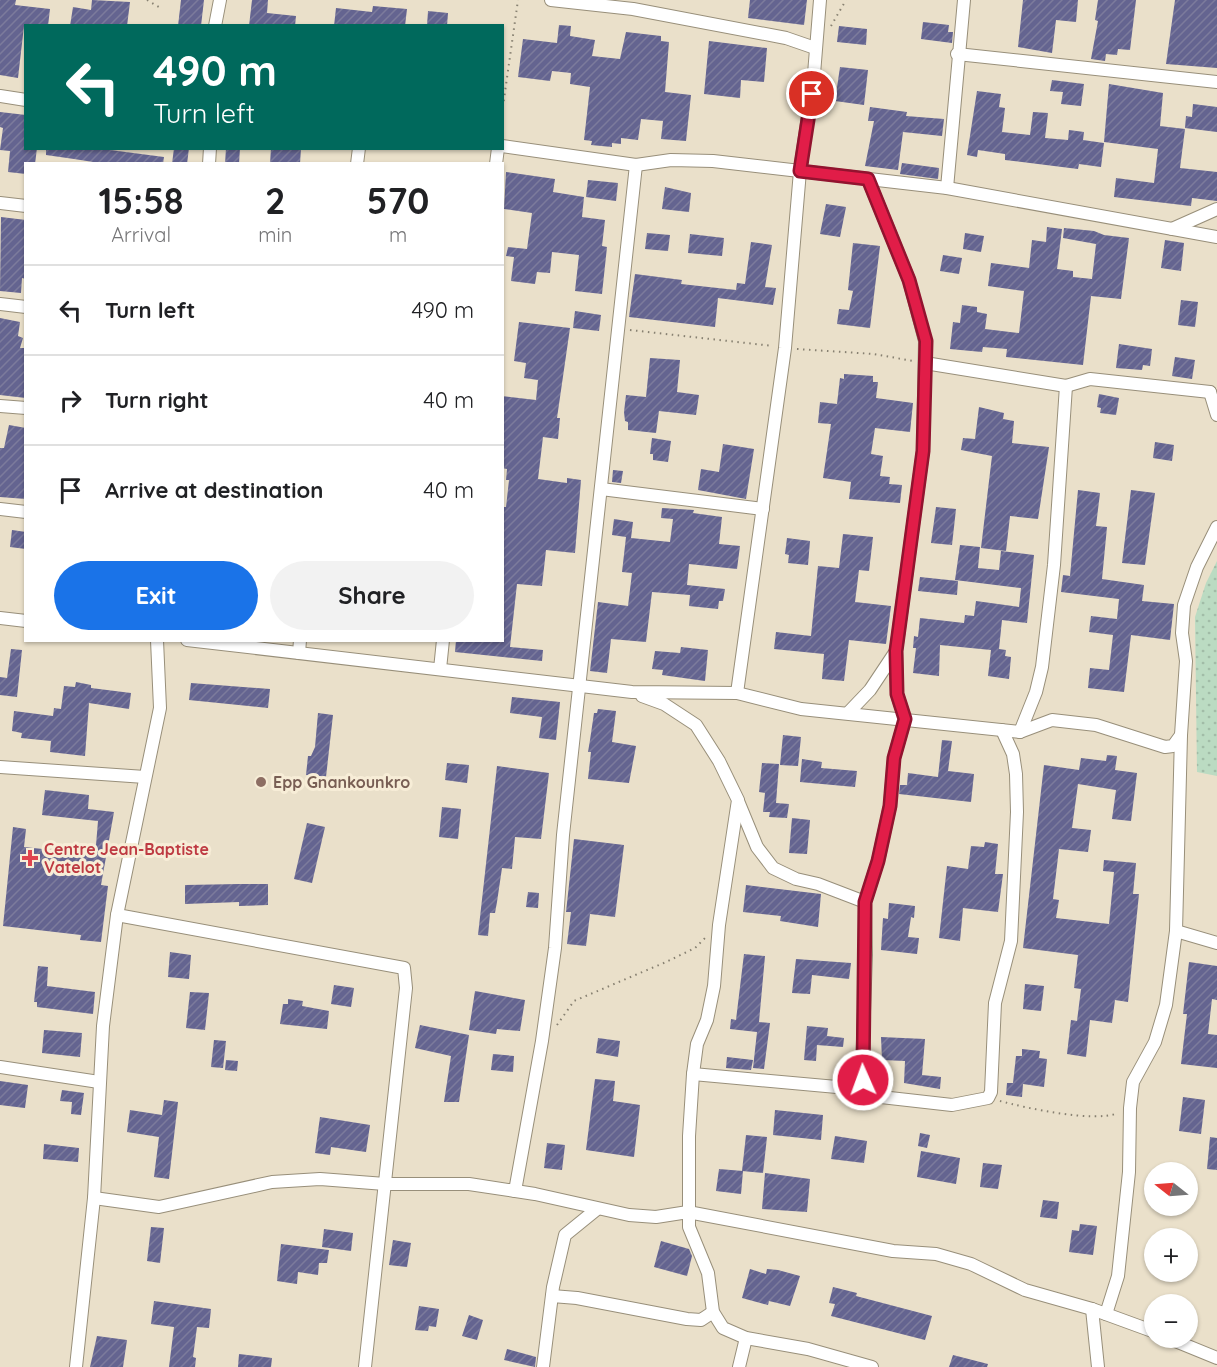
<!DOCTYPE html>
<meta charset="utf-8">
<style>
:root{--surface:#fff;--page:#f2f2f2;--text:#202124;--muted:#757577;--line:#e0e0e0;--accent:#1a73e8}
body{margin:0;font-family:Quicksand,sans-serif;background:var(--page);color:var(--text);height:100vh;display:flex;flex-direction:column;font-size:22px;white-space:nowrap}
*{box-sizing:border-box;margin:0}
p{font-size:20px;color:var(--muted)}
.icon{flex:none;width:33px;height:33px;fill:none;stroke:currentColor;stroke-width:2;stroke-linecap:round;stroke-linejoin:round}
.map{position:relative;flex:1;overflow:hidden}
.drawer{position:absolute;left:24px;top:162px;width:480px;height:480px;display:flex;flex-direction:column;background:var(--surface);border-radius:0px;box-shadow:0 2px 4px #0004}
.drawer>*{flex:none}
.banner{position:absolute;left:24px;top:24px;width:480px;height:126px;border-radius:0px;box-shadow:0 2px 4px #0004;background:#00695c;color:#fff;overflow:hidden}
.needle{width:39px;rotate:287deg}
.buttons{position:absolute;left:1144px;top:1162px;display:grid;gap:12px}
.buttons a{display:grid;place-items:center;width:54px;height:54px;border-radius:50%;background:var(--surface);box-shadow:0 2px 4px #0004;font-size:30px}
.pin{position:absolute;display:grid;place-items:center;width:51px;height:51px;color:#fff;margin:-26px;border:3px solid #fff;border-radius:50%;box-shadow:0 2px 6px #0007}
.me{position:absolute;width:66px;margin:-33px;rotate:358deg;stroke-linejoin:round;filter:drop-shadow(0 0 4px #0008)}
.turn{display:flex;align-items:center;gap:21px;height:126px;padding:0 30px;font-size:27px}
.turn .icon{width:78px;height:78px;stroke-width:2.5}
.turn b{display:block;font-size:42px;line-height:51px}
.eta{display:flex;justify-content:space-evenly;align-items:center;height:102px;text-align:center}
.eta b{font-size:36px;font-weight:800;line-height:42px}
.primary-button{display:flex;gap:12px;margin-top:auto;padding:12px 30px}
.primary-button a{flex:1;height:69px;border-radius:36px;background:var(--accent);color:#fff;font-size:24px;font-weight:800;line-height:69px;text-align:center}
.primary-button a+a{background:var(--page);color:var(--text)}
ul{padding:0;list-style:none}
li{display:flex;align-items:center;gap:18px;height:90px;padding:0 30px;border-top:2px solid var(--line)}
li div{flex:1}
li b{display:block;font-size:22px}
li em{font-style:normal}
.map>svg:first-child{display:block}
</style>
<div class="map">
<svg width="1217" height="1367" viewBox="0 0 1217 1367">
<defs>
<pattern id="grass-dots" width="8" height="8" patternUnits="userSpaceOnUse" patternTransform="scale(1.5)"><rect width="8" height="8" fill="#bbdbc2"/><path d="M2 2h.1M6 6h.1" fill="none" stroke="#a1bca7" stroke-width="1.8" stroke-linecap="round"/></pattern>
<pattern id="building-hatch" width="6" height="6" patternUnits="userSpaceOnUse" patternTransform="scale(1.5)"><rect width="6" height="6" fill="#646490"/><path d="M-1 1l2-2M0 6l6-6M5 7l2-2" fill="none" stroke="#7c7b9c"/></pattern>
</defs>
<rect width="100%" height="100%" fill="#eae0ca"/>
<!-- grass -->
<polygon fill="url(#grass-dots)" points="1217,561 1217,776 1197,772 1195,617 1206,583"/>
<!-- building -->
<g fill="url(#building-hatch)">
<polygon points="0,0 16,0 15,5 50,9 48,26 24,26 18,78 0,75"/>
<polygon points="92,0 130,2 127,26 70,26 73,7 91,10"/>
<polygon points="181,0 204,0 201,26 178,26"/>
<polygon points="252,0 268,0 267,13 296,16 295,26 249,26"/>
<polygon points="750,0 807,0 804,25 748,18"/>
<polygon points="1023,0 1078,0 1076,22 1056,20 1052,53 1018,47"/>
<polygon points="1098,0 1136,0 1130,50 1118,49 1117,55 1106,54 1105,61 1091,59 1098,21 1095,20"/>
<polygon points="1175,0 1217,0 1217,68 1166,64"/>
<polygon points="373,6 407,9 405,26 334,26 336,8 372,12"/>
<polygon points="428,11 448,13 447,26 427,26"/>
<polygon points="923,22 949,25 948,32 953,32 952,43 921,39"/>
<polygon points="559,25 571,26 570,36 595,40 592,56 620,59 626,32 661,36 661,41 669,42 665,92 691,95 686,141 661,139 663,121 641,119 638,140 621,138 621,144 612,143 612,147 591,145 592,141 584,140 590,87 570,84 571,73 552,71 550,81 518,77 523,39 557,43"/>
<polygon points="839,26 867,29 866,45 837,42"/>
<polygon points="709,41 767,48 764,82 741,80 740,98 704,94"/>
<polygon points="840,67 868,70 864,105 835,101"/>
<polygon points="1052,80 1084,84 1081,106 1061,104 1063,92 1050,91"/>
<polygon points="1109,84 1163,93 1160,126 1185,129 1180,168 1217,172 1217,201 1192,198 1191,206 1114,197 1116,178 1154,183 1158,149 1104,142"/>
<polygon points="977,91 1001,94 999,107 1005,108 1002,132 1030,135 1033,112 1048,113 1045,138 1068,140 1069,130 1084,132 1083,140 1104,143 1101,167 1079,164 1078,169 1005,160 1005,154 978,150 977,157 967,155"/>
<polygon points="1193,104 1217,107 1217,132 1185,128 1186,116 1192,117"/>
<polygon points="870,107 907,112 906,116 944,119 942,136 903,132 898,170 865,166 874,121 868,121"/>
<polygon points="0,112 26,115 26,148 37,148 35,164 26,164 26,174 8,172 10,151 0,150 3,128 0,127"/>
<polygon points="46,148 95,148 164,157 163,164 106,164 74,159 46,155"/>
<polygon points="174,148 189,148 187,164 172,164"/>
<polygon points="226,148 240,148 239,164 225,164"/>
<polygon points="271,148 301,148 300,164 270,164"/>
<polygon points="902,163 939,168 938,179 900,174"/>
<polygon points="506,172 555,179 553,192 584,197 582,217 605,220 602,246 607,247 602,294 575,291 579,255 552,252 550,273 537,272 535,284 511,281 514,257 506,256 508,247 527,249 532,213 504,209"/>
<polygon points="588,180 618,183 616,201 586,197"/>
<polygon points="665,187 691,193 689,212 662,209"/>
<polygon points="826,204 846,207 840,237 820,234"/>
<polygon points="1,217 26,220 26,279 22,278 21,293 0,291"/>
<polygon points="1047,227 1062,229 1057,269 1073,271 1073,277 1092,279 1096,244 1063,238 1064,228 1094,231 1104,235 1129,238 1121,299 1091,296 1083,365 1006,357 1007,349 983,347 982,352 950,349 953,322 960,323 962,305 977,307 977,312 987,314 985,329 1019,333 1024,291 988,286 991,263 1029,268 1032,240 1046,242"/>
<polygon points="647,233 670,235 668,251 645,249"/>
<polygon points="965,233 984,236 981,252 963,249"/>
<polygon points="690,234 724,238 722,256 688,253"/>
<polygon points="1165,240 1184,243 1181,271 1161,268"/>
<polygon points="751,242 772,245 765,287 776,288 773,305 718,298 715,327 629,317 635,274 682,280 681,284 736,290 737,283 745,284"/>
<polygon points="853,243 880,246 870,328 837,324 839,309 849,310 853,291 848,290"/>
<polygon points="943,255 962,258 959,274 940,271"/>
<polygon points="1181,300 1198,302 1195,327 1178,325"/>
<polygon points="575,311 601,315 599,331 573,328"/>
<polygon points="0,318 20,322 18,336 23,338 20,348 26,348 26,398 0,395"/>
<polygon points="519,322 570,328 557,418 560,418 558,439 543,437 538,479 567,483 567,478 581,480 575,553 546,550 542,586 517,584 510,647 543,650 542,661 455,652 456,640 502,640 502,507 506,507 509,480 506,480 507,469 502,468 502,396 536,400 538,380 524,378 526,363 514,361"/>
<polygon points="1119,344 1152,349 1150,366 1143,365 1142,370 1116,368"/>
<polygon points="1175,357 1195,360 1192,379 1172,376"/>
<polygon points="650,358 680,360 677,392 699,395 696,415 659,411 656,433 628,430 628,422 625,421 624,412 626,395 646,397"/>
<polygon points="844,374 873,376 873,382 878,382 876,398 913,403 910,432 875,428 871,454 883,456 880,476 890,477 889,484 902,485 900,503 849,499 851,482 823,478 831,424 818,423 820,402 837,404 840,378 844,379"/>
<polygon points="1099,394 1119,398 1116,415 1100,413 1101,408 1097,407"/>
<polygon points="979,407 1004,413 1003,419 1014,421 1012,443 1049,447 1038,519 1010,516 1006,551 981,548 992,456 961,450 963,438 975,439"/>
<polygon points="9,425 26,428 26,499 0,497 0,448 4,448"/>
<polygon points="652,438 671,441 668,462 653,460 653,454 650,454"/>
<polygon points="1155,442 1174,445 1172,461 1153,458"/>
<polygon points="723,444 754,449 746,499 698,490 701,469 719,472"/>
<polygon points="613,470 623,471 621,483 612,482"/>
<polygon points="1078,490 1100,493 1096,526 1107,527 1102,579 1144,585 1142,601 1174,604 1170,640 1131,635 1124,692 1088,688 1090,668 1109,670 1113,635 1089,632 1091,616 1117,619 1119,599 1061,592 1063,575 1070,576"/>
<polygon points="1131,490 1155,493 1145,565 1122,563"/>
<polygon points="936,507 956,509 952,545 931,543"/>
<polygon points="662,508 694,510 693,513 722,517 719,544 740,546 737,569 689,564 687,585 725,589 723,601 719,601 718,609 689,606 690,595 652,592 646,642 611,639 607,673 590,671 598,602 628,606 632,573 622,572 626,537 612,535 614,519 633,522 631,538 670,542 673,519 661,518"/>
<polygon points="12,530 26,532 26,549 10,547"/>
<polygon points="843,534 873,537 869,571 859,570 855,602 891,606 886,644 849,640 844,681 822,679 824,654 774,649 776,632 811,636 818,566 839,568"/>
<polygon points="787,538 810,541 808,565 788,563 789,555 785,554"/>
<polygon points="960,545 980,547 978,568 999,570 1001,551 1034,555 1027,623 1002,620 999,649 1006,650 1005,656 1011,657 1009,679 988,676 991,650 940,645 939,676 913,673 916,648 913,648 914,636 918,637 920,618 964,623 965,615 974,616 976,601 1019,607 1021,588 955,580"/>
<polygon points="920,577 958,581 957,595 918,591"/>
<polygon points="681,647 708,650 705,681 662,675 663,670 652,669 655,651 680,653"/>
<polygon points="11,649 22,650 17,697 0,695 0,677 7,678"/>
<polygon points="76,682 91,685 91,688 131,693 129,709 89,703 85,756 50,752 51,741 21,738 22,733 12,731 14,711 53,716 54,708 61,709 64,686 75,687"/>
<polygon points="191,683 270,689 268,708 189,700"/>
<polygon points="512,697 560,702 556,740 539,738 542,717 510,713"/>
<polygon points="598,709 616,711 612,742 636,746 629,783 588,779 591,752 588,752 590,740 594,713 597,713"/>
<polygon points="318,713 333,715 326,777 306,775 308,756 311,756 315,747"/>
<polygon points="783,735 801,737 798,766 780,765"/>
<polygon points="942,740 952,741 948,771 974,774 971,802 899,794 900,785 907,785 908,773 938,777"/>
<polygon points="1107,755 1117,756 1115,770 1137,773 1131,821 1112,819 1116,790 1078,784 1072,828 1091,830 1088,852 1059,849 1053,899 1059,900 1056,918 1109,924 1114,872 1103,871 1104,860 1136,863 1133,894 1139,894 1128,1002 1115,1000 1112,1023 1090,1020 1086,1057 1067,1054 1071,1020 1077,1021 1081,989 1074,988 1078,955 1023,948 1044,765 1079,770 1081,758 1106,761"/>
<polygon points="802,759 822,762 821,768 857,771 855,787 800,782"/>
<polygon points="447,763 469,765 467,783 445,780"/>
<polygon points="762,763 779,764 776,803 789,804 787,818 769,817 770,812 763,812 765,793 759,792"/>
<polygon points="497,766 549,773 541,839 515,837 512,869 502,868 497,902 495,913 490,913 488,936 478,935"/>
<polygon points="45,790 89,795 88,809 114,812 101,885 108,886 101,942 80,940 81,935 3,926 13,827 26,829 24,847 89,854 90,844 96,845 98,821 42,815"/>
<polygon points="442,807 461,809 458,839 439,837"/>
<polygon points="792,818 810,820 807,854 789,853"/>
<polygon points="307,823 325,827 312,883 294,879"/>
<polygon points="574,839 624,845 615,917 590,914 586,946 567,944 571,912 566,912"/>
<polygon points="985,842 998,844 995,874 1003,874 998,912 963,908 960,941 939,938 947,866 968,869 971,846 984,847"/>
<polygon points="239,884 268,884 268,905 239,906 239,902 185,904 185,885"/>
<polygon points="746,885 821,894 818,927 780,921 781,916 743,912"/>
<polygon points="528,892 539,893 538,908 526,907"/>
<polygon points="889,903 915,906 914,918 911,917 908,937 919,938 917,954 881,950 883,918 888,919"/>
<polygon points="170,952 191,955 189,979 168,977"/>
<polygon points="744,954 765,956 759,1022 770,1023 764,1069 753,1068 757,1032 730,1029 731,1019 736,1020"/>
<polygon points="796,959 851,963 849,979 812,975 810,994 792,993"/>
<polygon points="1189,962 1217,966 1217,1000 1212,999 1208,1034 1217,1035 1217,1068 1181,1064 1187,1014 1183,1014"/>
<polygon points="38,966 48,967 47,986 95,992 93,1014 37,1007 37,1002 34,1002"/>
<polygon points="1025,984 1044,986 1041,1011 1023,1009"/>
<polygon points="334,985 354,988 351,1007 331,1004"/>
<polygon points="475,991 525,1000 520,1031 497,1029 496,1034 469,1030"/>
<polygon points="190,992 209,993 205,1030 186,1028"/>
<polygon points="288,999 303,1001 302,1006 329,1011 327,1029 280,1024 283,1004 288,1004"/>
<polygon points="420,1025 469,1035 459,1102 444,1102 451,1056 415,1048"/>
<polygon points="807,1026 828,1028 827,1036 844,1038 843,1047 817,1045 816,1061 804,1060"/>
<polygon points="44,1030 82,1033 80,1057 42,1053"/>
<polygon points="881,1037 925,1039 922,1075 941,1077 940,1089 904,1083 905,1061 882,1060"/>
<polygon points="598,1038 620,1041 618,1057 596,1053"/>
<polygon points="214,1040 226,1041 223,1068 211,1067"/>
<polygon points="1022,1049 1040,1051 1039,1058 1047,1059 1044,1087 1023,1084 1022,1097 1006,1095 1007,1083 1013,1083 1016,1056 1022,1056"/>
<polygon points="493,1054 514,1056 513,1072 491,1070"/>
<polygon points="727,1057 753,1060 751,1070 726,1068"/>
<polygon points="226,1060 238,1061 237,1071 225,1070"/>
<polygon points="595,1079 615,1081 613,1101 640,1105 634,1157 586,1150"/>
<polygon points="0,1081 28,1085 25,1108 0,1105"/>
<polygon points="62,1090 84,1093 81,1115 71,1114 72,1102 60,1101"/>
<polygon points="1183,1097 1205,1100 1201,1134 1179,1131"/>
<polygon points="164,1100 178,1102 169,1179 154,1177 159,1137 127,1132 130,1110 162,1115"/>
<polygon points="775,1110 823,1115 821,1140 773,1135"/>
<polygon points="320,1117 370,1125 366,1152 331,1147 330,1155 315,1153"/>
<polygon points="920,1133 930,1135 927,1148 918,1146"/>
<polygon points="746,1135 767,1137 763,1173 742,1171"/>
<polygon points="835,1136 867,1141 864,1163 831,1159"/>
<polygon points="1210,1137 1217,1138 1217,1170 1207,1169"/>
<polygon points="547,1143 565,1145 562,1170 544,1168"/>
<polygon points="44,1144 79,1148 78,1162 43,1159"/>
<polygon points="921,1151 960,1158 956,1184 917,1177"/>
<polygon points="983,1163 1002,1165 998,1189 980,1187"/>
<polygon points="719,1169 743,1171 741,1194 716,1191"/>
<polygon points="765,1173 810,1179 807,1212 762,1209"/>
<polygon points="1043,1200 1059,1202 1057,1219 1040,1217"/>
<polygon points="1080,1224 1097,1226 1093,1255 1069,1252 1072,1230 1079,1231"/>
<polygon points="151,1227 164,1228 160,1263 147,1261"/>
<polygon points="324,1229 353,1233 351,1251 322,1247"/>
<polygon points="393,1240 411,1243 407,1267 389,1265"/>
<polygon points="661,1241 689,1249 692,1256 687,1276 654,1267"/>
<polygon points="281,1244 329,1250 327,1263 319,1263 318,1275 298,1272 297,1284 277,1281"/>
<polygon points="750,1269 766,1274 767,1269 778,1270 800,1276 790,1306 769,1301 768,1305 742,1298"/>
<polygon points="833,1287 857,1293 856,1296 932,1316 925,1340 831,1316 835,1304 829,1303"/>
<polygon points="154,1301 211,1309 209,1328 197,1327 193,1357 196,1358 195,1367 169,1367 174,1327 151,1324"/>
<polygon points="419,1306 439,1309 436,1327 429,1326 428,1331 415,1330"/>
<polygon points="469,1315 483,1320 477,1340 462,1336"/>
<polygon points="97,1336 127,1340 123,1367 90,1367"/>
<polygon points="507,1349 536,1357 535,1367 504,1360"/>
<polygon points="239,1354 272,1358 271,1367 238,1367"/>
<polygon points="953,1355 988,1364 987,1367 949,1367"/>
</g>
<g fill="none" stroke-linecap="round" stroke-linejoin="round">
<defs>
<g id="street">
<polyline points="551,0 633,9 786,38 815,48"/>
<polyline points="215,26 220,0"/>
<polyline points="957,54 1217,82"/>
<polyline points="0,96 26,100"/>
<polyline points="502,146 636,165 671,160 713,161 947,188 1217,237"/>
<polyline points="209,164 210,148"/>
<polyline points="357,164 359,148"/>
<polyline points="496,164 498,148"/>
<path d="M868,179L909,280L925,341L923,451L896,651L897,694L905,719L894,758L890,806L878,861L865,902L866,955L862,1068C863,1083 868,1089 881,1097L952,1105L988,1098L991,1092L995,1003L1011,941L1017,812L1016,774L1013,754L1002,730"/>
<polyline points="947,188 964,0"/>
<polyline points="0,203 26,206"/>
<polyline points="1172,229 1217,209"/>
<polyline points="0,304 26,307"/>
<polyline points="925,363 1066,386 1090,379 1210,392"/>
<polyline points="1210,392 1217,415"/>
<polyline points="0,406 26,408"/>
<polyline points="601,489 763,509"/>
<polyline points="0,509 26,512"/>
<polyline points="0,618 26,621"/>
<polyline points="187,640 632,692 737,693 801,709 1020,732 1052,720 1096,725 1165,747 1173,746 1181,735"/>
<polyline points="299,653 300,640"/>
<polyline points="440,669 443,640"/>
<polyline points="737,693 785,348 800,171 814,74 820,0"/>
<polyline points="642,696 664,704 696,725 719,761 738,800 719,925 714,986 707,1020 697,1044 693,1074 689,1136 689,1227 708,1273 713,1312 723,1328 746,1338 808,1349 872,1367"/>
<polyline points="848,713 870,690 896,651"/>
<polyline points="1020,732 1036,692 1042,667 1054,565 1066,386"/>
<polyline points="0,767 145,777"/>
<polyline points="738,801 757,847 773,868 796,879 818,884 865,902"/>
<polyline points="117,915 404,968 406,988 365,1367"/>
<polyline points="1176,931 1217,943"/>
<polyline points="0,1067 99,1082"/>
<polyline points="693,1074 870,1090"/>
<polyline points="515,1191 542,1041 555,948 563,835 636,165"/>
<polyline points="94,1198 159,1207 272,1182 320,1179 385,1184 469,1184 535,1194 629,1215 656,1217 688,1212 893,1251 936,1254 971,1264 1025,1290 1092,1309 1155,1332"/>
<polyline points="552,1296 577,1298 687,1319 701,1320 713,1312"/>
<polyline points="1092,1309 1098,1367"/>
<polyline points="1106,1314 1118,1276 1129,1172 1130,1108 1133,1082 1155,1042 1166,1005 1176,931 1181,735 1186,661 1182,633 1184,605 1197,567 1217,527"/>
<polyline points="1168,1338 1217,1358"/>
<polyline points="76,1367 94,1198 103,1026 117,915 160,708 157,640"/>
<polyline points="543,1367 553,1287 565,1235 597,1209"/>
<polyline points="739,1367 746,1338"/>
</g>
</defs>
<!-- street casing -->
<use href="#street" stroke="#988f7a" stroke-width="14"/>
<!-- path -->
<g stroke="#878071" stroke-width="2" stroke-dasharray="1.5 4.5" stroke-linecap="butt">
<polyline points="147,0 159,7"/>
<polyline points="831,26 846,0"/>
<polyline points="502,113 518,0"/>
<polyline points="630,330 773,346"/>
<polyline points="797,349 874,354 913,361"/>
<polyline points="557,1025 574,1001 666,962 695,948 706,937"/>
<path d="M1000,1101C1026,1108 1094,1123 1118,1113"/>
</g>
<!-- street -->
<use href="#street" stroke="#fff" stroke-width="12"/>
</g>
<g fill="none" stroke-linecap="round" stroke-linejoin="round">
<defs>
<polyline id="route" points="812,94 800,171 868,179 909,280 926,341 923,451 896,651 897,694 905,719 894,758 890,806 878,861 865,902 863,1080"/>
</defs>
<!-- route casing -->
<use href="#route" stroke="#92132f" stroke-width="15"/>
<!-- route -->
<use href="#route" stroke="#e11d48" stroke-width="10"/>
</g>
<!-- markers -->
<circle fill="#8d6e63" stroke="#f7edd7" stroke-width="2" cx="261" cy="782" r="6"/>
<path fill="#e0444e" stroke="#f7edd7" stroke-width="2" d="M27 849h6v6h6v6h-6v6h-6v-6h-6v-6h6z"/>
<g text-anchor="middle" stroke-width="6" stroke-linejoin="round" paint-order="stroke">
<!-- education labels -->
<g font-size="16" font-weight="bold" fill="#785e54" stroke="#f7edd7" text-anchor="start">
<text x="273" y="788">Epp Gnankounkro</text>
</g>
<!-- health labels -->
<g font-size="16" font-weight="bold" fill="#be3a42" stroke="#f7edd7" text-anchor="start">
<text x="44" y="855">Centre Jean-Baptiste<tspan x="44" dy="18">Vatelot</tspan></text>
</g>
</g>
</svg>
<div class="buttons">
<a><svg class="needle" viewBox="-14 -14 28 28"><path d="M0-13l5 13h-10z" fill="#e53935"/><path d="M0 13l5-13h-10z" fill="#757577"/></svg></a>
<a>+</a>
<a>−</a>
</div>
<div class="pin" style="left:812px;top:94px;background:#d93025"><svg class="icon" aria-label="arrive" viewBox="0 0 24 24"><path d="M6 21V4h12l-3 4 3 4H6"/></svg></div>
<svg class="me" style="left:863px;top:1080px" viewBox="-20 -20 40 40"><circle r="17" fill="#e11d48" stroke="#fff" stroke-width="3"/><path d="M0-11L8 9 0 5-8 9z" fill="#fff"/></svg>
<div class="banner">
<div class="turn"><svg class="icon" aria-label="left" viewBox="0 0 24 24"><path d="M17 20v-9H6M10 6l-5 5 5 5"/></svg><div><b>490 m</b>Turn left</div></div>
</div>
<section class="drawer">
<div class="eta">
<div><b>15:58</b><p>Arrival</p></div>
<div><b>2</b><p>min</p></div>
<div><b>570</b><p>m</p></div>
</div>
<ul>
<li><svg class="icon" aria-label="left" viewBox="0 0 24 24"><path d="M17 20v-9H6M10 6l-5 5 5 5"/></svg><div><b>Turn left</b></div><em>490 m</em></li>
<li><svg class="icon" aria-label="right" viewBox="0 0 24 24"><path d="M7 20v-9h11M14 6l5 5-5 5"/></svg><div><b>Turn right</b></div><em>40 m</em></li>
<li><svg class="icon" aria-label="arrive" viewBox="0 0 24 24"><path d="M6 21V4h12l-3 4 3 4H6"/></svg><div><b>Arrive at destination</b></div><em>40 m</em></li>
</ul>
<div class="primary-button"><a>Exit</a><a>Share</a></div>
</section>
</div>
